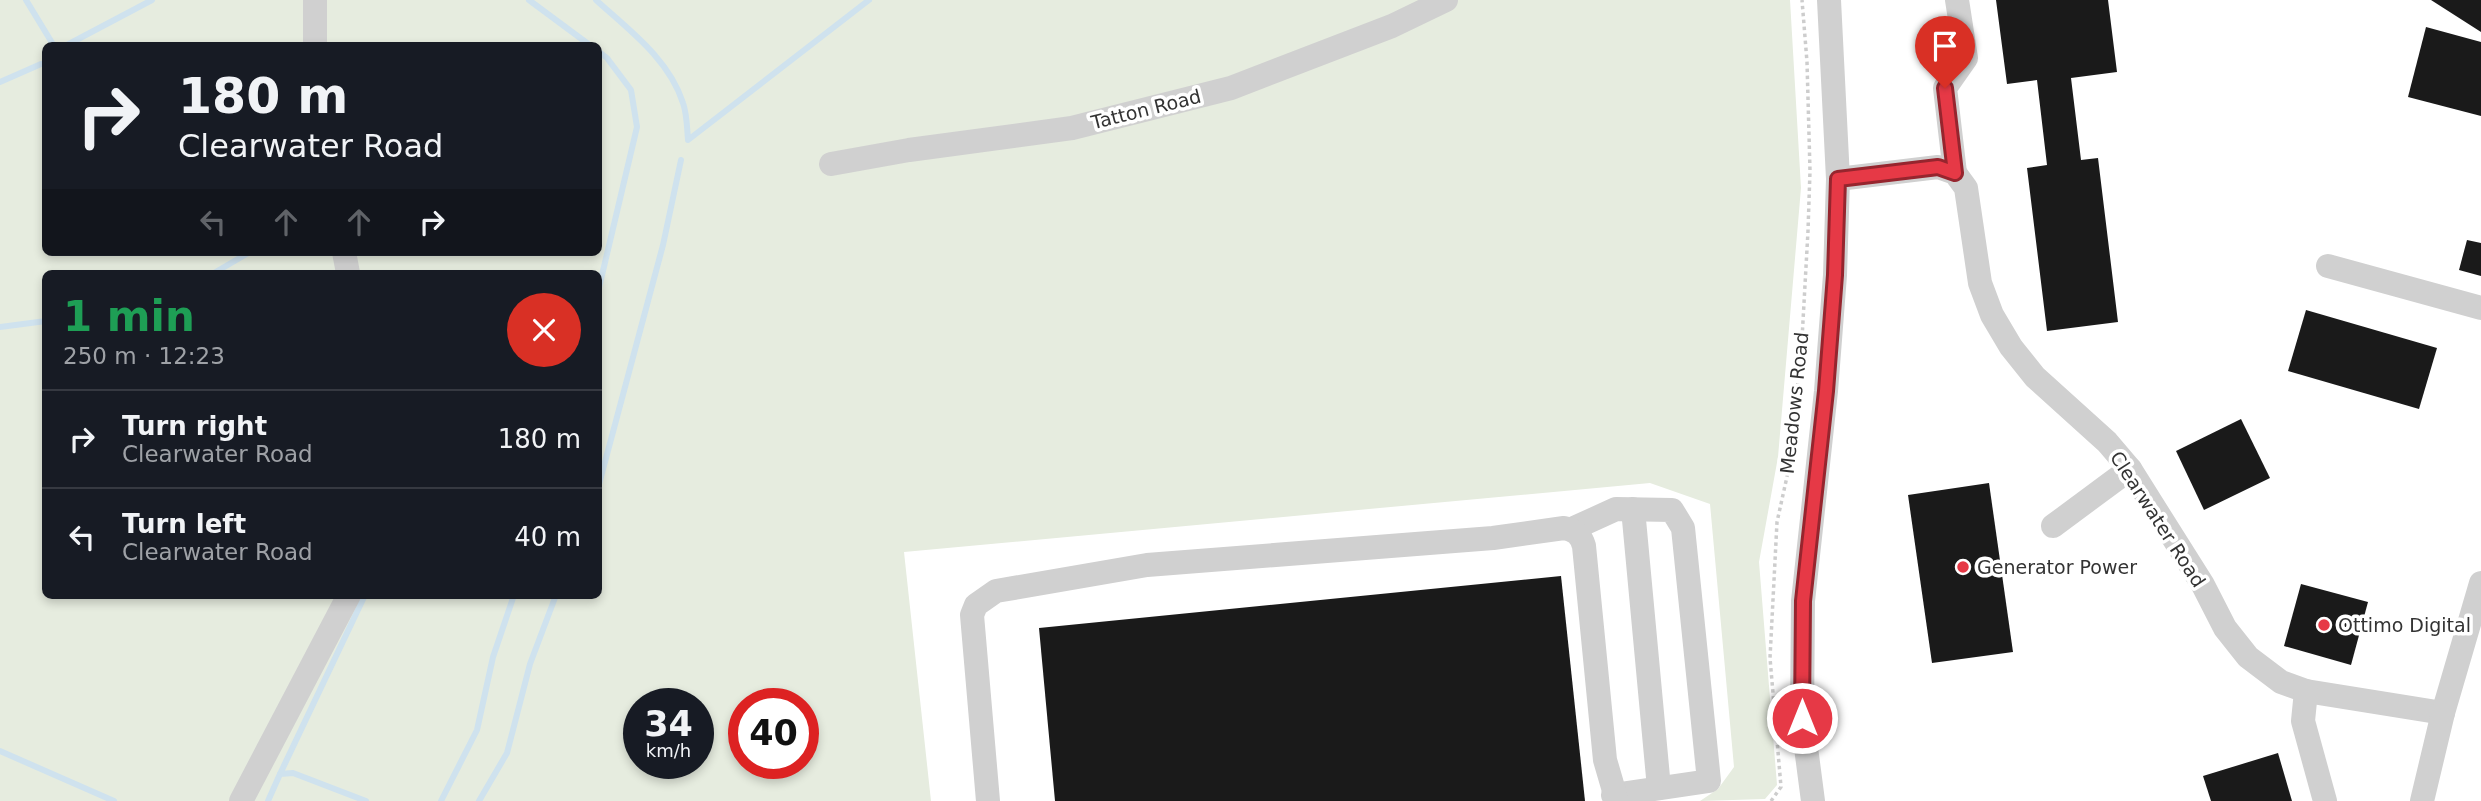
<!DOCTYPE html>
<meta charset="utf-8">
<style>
:root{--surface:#171b24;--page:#242831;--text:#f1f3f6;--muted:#9ea1a6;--line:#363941}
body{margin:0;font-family:"DejaVu Sans",sans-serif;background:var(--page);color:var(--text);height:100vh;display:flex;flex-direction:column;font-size:26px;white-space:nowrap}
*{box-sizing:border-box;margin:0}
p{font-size:23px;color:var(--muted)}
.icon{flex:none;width:38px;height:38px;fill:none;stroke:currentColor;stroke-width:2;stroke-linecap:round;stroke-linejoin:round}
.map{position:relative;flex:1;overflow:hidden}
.side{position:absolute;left:42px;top:270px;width:560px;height:329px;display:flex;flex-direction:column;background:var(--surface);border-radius:10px;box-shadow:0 4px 10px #0003}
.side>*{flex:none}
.hud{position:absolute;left:42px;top:42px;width:560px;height:214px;border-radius:10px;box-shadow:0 4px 10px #0003;background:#171b24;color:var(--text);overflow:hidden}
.speed{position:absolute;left:623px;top:688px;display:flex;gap:14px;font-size:35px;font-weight:700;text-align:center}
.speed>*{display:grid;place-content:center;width:91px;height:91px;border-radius:50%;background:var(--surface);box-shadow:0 4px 10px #0003;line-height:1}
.speed small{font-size:18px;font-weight:400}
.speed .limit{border:10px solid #d22;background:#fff;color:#111}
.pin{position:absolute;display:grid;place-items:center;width:60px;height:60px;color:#fff;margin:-72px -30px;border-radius:50% 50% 50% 0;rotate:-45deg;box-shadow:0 0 7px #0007}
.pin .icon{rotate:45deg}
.me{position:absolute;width:77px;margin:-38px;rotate:0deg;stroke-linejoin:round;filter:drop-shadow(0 0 5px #0008)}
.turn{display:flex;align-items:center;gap:24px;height:147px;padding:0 21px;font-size:32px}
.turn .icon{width:91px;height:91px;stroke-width:2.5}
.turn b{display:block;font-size:49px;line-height:60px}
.lanes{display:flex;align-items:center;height:66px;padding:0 21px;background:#0003;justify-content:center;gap:35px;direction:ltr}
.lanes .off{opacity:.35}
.round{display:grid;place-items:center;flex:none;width:74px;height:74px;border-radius:37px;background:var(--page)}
.head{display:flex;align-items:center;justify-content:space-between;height:119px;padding:0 21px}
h1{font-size:42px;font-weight:700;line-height:52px;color:#1e9e55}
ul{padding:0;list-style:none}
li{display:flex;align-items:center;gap:21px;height:98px;padding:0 21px;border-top:2px solid var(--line)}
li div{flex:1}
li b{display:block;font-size:26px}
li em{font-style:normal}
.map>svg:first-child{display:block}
</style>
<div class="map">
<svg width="2481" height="801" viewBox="0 0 2481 801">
<rect width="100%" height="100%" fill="#fff"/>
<!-- green -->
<path fill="#e6ecdf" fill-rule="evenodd" d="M0,0H1790L1801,188L1778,457L1759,562L1777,785L1765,799L1700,801L1718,789L1734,767L1710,504L1650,483L904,552L931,801H0ZM46,46H598V252H46ZM46,273H598V595H46ZM639,704H698V763H639ZM744,704H803V763H744Z"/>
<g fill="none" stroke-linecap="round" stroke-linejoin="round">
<!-- stream -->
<g stroke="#cfe2ee" stroke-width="6">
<polyline points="26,0 54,46"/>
<polyline points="529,0 591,46"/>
<path d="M596,0C629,30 669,59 683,103C687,114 687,128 688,140L869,0"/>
<polyline points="65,46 152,0"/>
<polyline points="598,51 607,58 631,90 637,127 598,292"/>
<polyline points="0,82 41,64"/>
<polyline points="214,273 250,252"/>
<polyline points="0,327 46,321"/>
<polyline points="598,488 663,245 681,160"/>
<polyline points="0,751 114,801"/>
<polyline points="280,774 365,595"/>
<polyline points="268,801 280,774 293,773 366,801"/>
<polyline points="441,801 477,730 493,657 514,595"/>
<polyline points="479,801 507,753 530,664 556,595"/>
</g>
</g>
<!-- building -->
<g fill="#1a1a1a">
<polygon points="1996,0 2108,0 2117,72 2071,78 2081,160 2098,158 2118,322 2047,331 2027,168 2047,165 2037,80 2007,84"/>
<polygon points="2431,0 2481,0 2481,32"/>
<polygon points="2426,27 2481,42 2481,116 2408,97"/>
<polygon points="2467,240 2481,243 2481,276 2459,270"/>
<polygon points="2306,310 2437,348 2419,409 2288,371"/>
<polygon points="2241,419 2270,478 2204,510 2176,451"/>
<polygon points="1989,483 2013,652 1932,663 1908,495"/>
<polygon points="1561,576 1585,801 1055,801 1039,628"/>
<polygon points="2301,584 2368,602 2351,665 2284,646"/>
<polygon points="2278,753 2292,801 2211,801 2203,776"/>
</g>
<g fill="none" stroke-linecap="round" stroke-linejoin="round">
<!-- path -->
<polyline stroke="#cdcdcd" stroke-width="3.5" stroke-dasharray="3.5 3.5" stroke-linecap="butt" points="1771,801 1781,787 1770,658 1777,522 1790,463 1802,339 1808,231 1810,171 1807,62 1802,0"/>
<!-- minor -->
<g stroke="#d0d0d0" stroke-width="24">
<polyline points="315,0 315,46"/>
<polyline points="831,164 909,150 1072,128 1231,88 1392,26 1446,0"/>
<polyline points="1955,173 1945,88 1966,58 1957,0"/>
<polyline points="1838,179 1938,167 1955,173 1966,188 1980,283 1992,315 2011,347 2035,377 2107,442 2130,469 2203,585 2225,628 2248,657 2281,682 2306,691 2443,713"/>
<polyline points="344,252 348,273"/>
<polyline points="2328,266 2481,308"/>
<polyline points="1633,509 1659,788"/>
<polyline points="2053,526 2130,469"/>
<polyline points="1572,529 1616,509 1672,510 1683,528 1709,781 1613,795"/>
<polyline points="2306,691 2303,721 2325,801"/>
<polyline points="241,801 349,595"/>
<path d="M988,801L972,615L976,605L996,591L1147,565L1493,538L1564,528C1575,530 1581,535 1584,546L1605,760L1617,801"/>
<polyline points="1813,801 1802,717 1803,601 1826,391 1835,275 1838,179 1829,0"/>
<polyline points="2422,801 2443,713 2481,583"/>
</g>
</g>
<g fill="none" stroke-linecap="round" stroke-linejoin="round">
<defs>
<polyline id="route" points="1802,718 1803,601 1826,391 1835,275 1838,179 1938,167 1955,173 1945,88"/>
</defs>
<!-- route casing -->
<use href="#route" stroke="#96252e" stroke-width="18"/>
<!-- route -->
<use href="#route" stroke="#e63946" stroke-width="12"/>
</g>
<!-- markers -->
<g fill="#e63946" stroke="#fff" stroke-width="2.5">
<circle cx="1963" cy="567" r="7"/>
<circle cx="2324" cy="625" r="7"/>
</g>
<g text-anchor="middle" stroke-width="7" stroke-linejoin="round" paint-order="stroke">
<!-- street labels -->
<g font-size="19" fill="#333" stroke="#fff">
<text transform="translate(1146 109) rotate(-14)" y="7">Tatton Road</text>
<text transform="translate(1794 403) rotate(-84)" y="7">Meadows Road</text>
<text transform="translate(2158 519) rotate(57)" y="7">Clearwater Road</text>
</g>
<!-- poi labels -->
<g font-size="19" fill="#333" stroke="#fff" text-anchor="start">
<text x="1977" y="574">Generator Power</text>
<text x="2338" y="632">Ottimo Digital</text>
</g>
</g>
</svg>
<div class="speed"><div>34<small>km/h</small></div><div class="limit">40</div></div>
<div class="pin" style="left:1945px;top:88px;background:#d93025"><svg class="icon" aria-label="arrive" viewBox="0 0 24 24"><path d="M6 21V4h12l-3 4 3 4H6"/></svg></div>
<svg class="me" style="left:1802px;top:718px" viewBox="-20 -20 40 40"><circle r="17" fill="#e63946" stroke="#fff" stroke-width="3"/><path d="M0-11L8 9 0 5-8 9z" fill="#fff"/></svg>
<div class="hud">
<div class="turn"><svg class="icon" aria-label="right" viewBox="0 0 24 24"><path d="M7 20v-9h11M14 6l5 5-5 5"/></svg><div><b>180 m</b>Clearwater Road</div></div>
<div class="lanes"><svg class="icon off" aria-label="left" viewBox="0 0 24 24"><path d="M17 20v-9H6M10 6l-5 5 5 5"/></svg><svg class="icon off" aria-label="ahead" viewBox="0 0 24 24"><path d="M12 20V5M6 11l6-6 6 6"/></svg><svg class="icon off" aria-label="ahead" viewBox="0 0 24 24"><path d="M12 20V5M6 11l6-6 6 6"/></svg><svg class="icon" aria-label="right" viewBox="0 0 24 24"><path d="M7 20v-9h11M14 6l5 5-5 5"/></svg></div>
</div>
<section class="side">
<div class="head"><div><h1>1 min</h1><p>250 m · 12:23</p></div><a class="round" style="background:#d93025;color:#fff"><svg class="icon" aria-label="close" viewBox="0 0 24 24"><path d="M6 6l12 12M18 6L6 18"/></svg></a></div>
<ul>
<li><svg class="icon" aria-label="right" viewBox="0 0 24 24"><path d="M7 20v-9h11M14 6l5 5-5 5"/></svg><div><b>Turn right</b><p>Clearwater Road</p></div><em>180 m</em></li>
<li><svg class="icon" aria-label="left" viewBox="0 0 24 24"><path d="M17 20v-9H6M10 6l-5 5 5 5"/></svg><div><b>Turn left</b><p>Clearwater Road</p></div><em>40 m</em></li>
</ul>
</section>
</div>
